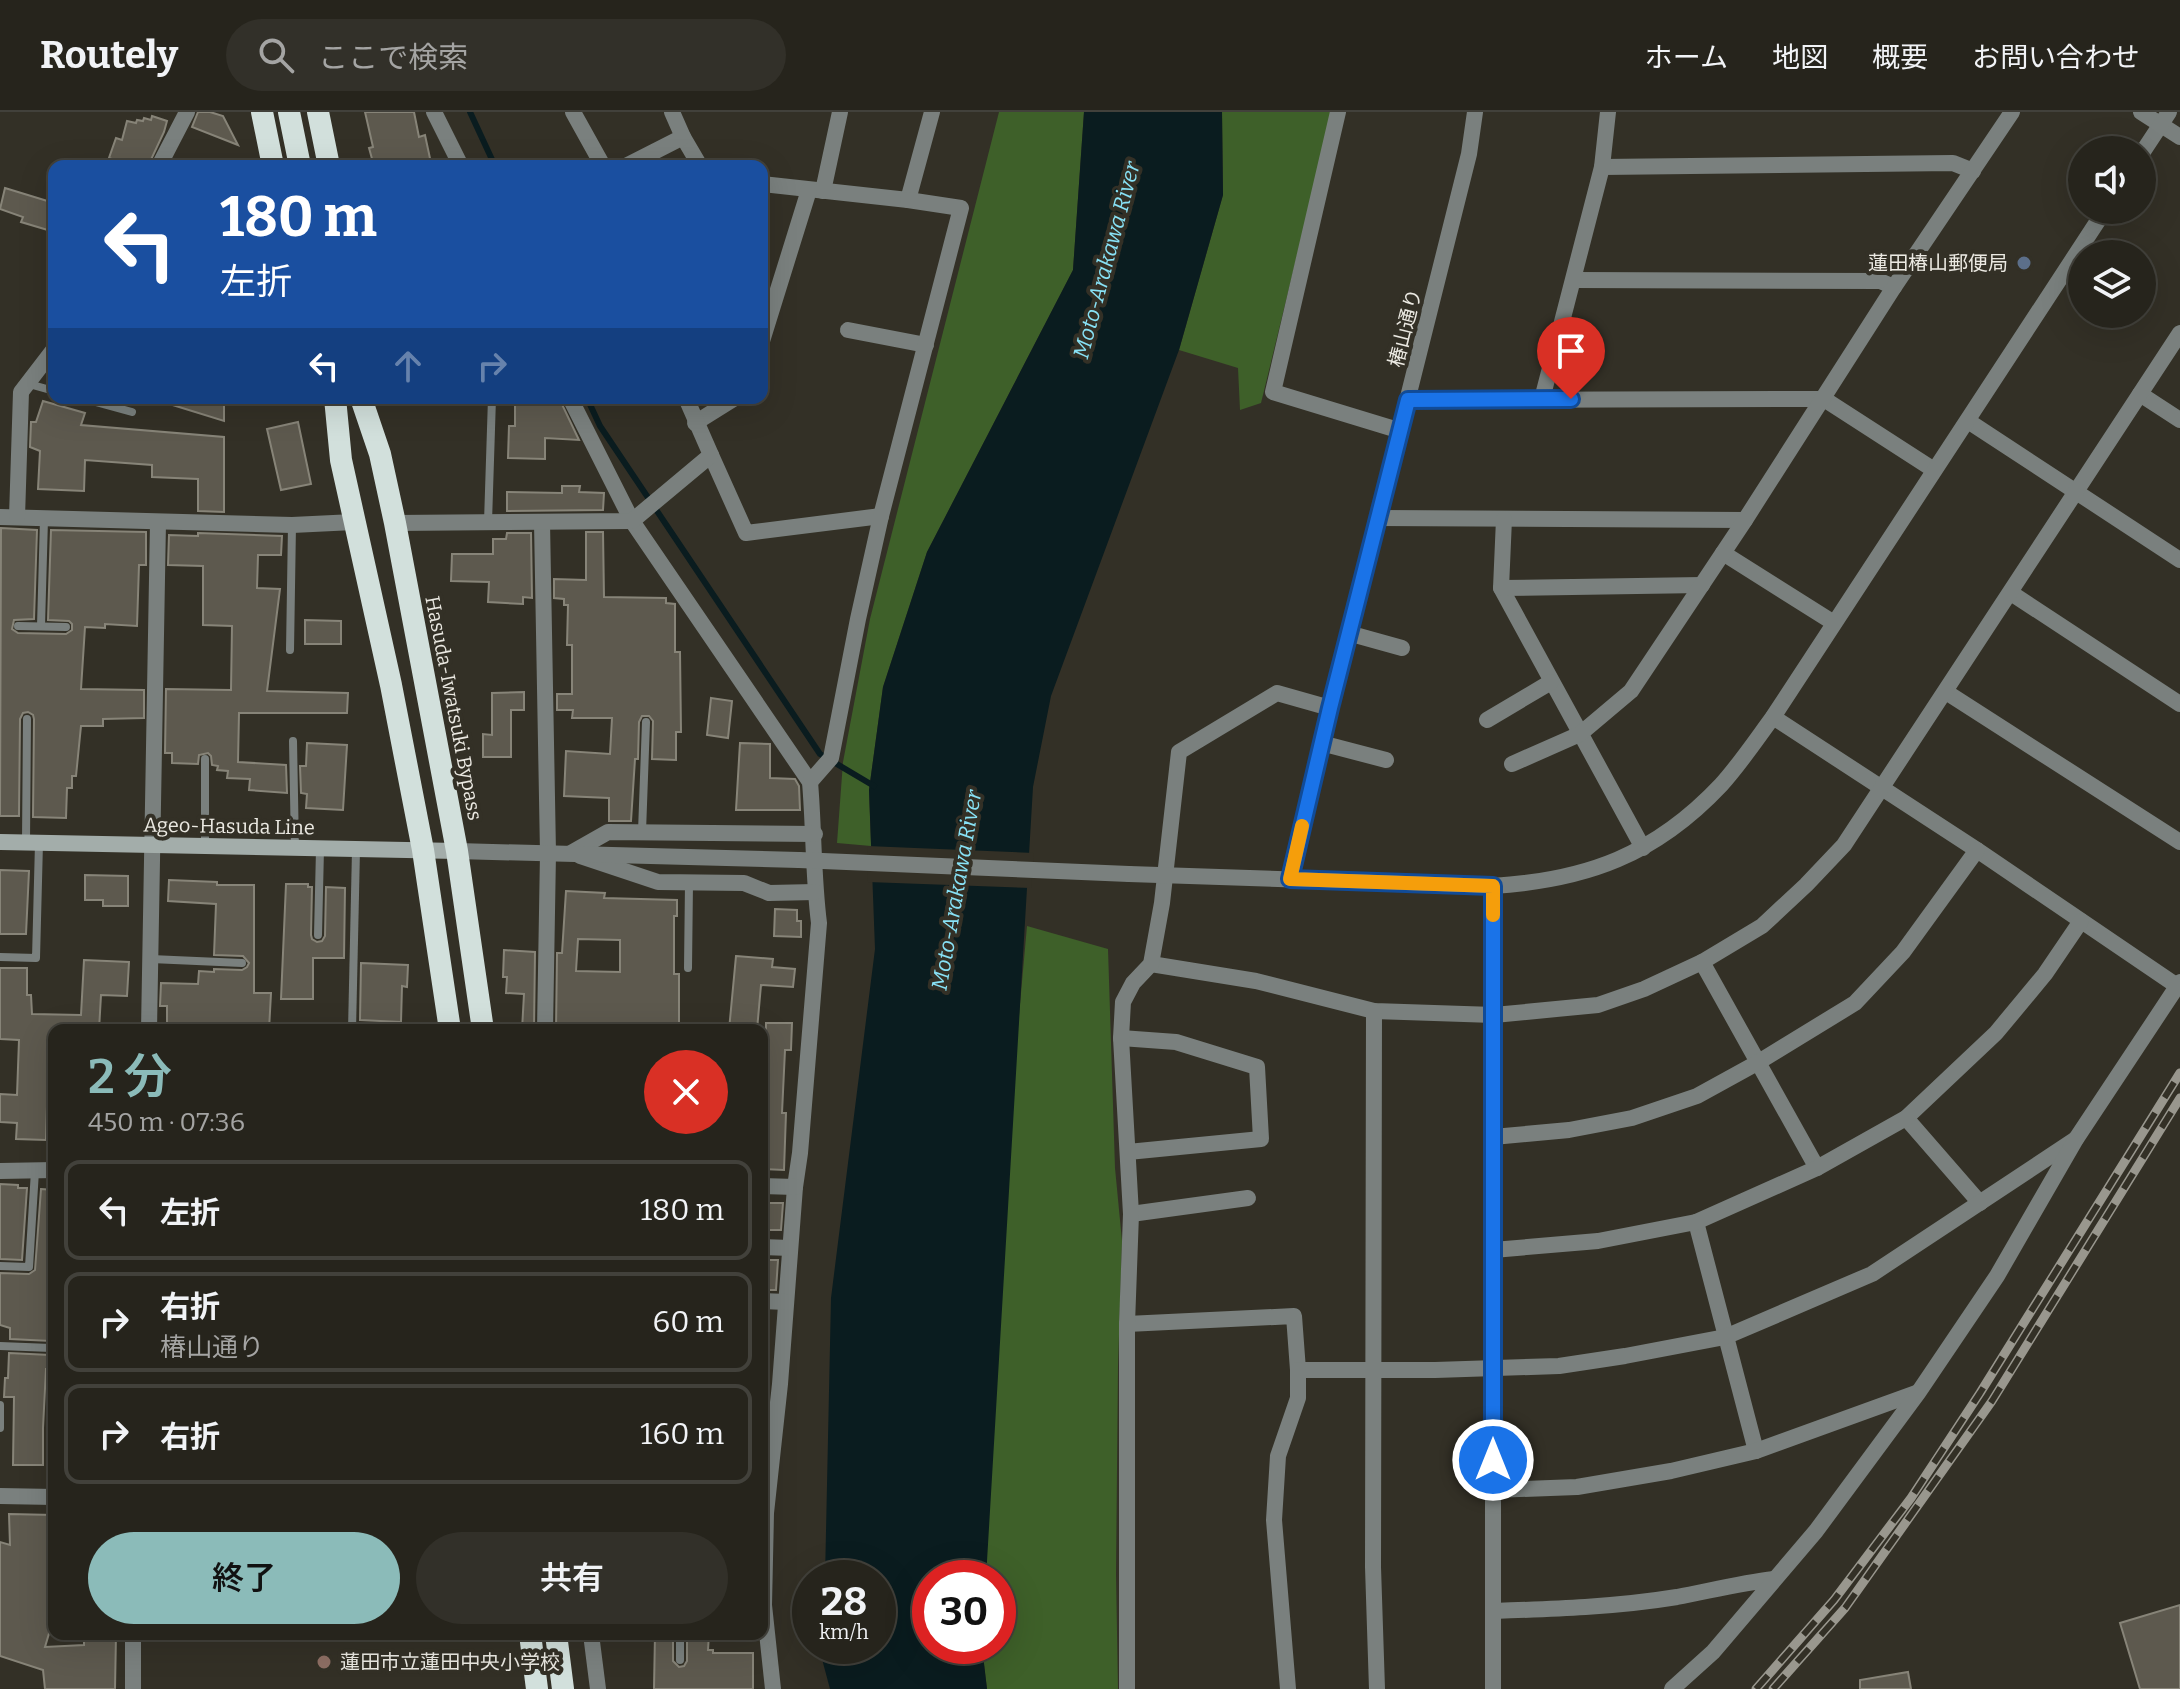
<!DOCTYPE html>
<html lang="ja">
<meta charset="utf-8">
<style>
:root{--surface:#26241c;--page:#323029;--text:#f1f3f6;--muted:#a4a4a3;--line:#42413b;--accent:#8bbbb9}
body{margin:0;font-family:Bitter,"Noto Sans JP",serif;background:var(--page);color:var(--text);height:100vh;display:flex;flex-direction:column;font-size:30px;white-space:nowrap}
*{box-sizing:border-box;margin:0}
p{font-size:26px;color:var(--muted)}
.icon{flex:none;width:44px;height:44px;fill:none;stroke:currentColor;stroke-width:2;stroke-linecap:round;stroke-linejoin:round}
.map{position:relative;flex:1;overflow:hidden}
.details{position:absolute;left:48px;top:912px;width:720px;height:616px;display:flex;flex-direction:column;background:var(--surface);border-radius:16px;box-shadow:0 8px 32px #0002,0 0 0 2px var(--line)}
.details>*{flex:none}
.banner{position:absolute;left:48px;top:48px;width:720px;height:244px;border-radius:16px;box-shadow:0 8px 32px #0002,0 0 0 2px var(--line);background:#1a4fa0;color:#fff;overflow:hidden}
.controls{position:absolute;left:2068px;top:24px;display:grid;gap:16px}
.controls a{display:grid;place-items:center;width:88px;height:88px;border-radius:50%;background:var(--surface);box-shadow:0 8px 32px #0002,0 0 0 2px var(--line);font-size:40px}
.speed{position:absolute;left:792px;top:1448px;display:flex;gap:16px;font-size:40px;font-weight:700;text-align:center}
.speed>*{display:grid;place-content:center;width:104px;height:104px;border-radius:50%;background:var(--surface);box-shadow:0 8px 32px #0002,0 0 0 2px var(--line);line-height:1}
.speed small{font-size:20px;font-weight:400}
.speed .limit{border:12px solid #d22;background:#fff;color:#111}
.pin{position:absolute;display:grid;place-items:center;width:68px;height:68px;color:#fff;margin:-82px -34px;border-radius:50% 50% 50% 0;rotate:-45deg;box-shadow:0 0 8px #0007}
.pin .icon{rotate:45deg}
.me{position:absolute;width:88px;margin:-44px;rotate:0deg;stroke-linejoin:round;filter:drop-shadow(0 0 6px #0008)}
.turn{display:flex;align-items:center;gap:28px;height:168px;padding:0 40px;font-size:36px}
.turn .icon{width:104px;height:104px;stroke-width:2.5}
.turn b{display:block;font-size:56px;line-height:68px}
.lanes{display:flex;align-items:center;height:76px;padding:0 40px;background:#0003;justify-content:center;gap:40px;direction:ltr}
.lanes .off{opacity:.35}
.round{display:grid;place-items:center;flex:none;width:84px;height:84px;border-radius:42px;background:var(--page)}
.head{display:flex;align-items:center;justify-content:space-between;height:136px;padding:0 40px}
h1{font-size:48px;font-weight:600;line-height:60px;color:var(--accent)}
.cta{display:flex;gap:16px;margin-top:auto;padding:16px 40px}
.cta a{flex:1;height:92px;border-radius:48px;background:var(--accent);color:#111;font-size:32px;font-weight:600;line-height:92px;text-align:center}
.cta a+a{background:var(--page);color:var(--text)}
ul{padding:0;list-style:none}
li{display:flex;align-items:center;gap:24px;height:100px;margin:0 16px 12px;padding:0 24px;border:4px solid var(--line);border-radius:16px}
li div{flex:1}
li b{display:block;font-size:30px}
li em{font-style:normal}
header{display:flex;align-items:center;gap:48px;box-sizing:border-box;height:112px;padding:0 40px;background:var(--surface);border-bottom:2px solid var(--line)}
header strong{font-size:38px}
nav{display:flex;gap:44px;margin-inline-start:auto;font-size:28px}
.search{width:560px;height:72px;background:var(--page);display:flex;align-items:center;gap:20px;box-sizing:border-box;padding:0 28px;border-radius:44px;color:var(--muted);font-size:30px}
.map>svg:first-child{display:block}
</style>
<header>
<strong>Routely</strong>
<div class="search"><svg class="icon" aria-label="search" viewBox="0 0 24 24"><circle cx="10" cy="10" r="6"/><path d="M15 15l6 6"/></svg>ここで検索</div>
<nav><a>ホーム</a><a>地図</a><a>概要</a><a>お問い合わせ</a></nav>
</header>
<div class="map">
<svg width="2180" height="1577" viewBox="0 0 2180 1577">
<rect width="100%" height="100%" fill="#333026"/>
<!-- green -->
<g fill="#3e6029">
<polygon points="999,0 1084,0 1073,158 927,440 883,575 869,678 871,734 837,731 843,650 870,507"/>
<polygon points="1222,0 1332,0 1261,291 1240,298 1238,256 1179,238 1223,83"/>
<polygon points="1027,814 1108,837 1115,1056 1122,1129 1118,1254 1116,1462 1118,1577 987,1577 982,1537 982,1534 998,1534 998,1466 985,1466 1010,1004"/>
</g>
<!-- water -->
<polygon fill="#0a1c1f" points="1084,0 1222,0 1223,83 1179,238 1051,584 1033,675 986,1466 930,1466 930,1534 982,1534 987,1577 830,1577 822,1547 823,1534 878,1534 878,1466 825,1466 831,1186 875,837 869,678 883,575 927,440 1073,158"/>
<!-- pier -->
<polygon fill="#333026" points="867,734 1034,741 1031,776 868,770"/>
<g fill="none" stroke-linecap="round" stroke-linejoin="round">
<!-- stream -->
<g stroke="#0a1c1f" stroke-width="6">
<polyline points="470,0 495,54"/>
<polyline points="587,286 600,314 820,642 874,674"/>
</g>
</g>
<!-- building -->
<g fill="#5d594e" stroke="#878478" stroke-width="2" fill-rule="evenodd">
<polygon points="198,0 210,0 223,4 238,33 192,15"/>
<polygon points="365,0 414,0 419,25 425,23 431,51 419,54 374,54 369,36 373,35"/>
<polygon points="152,4 167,9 164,20 148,54 119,54 120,50 109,46 116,26 122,28 127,9 136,11 137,8 143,9 144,6 151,8"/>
<polygon points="5,76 54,91 54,109 51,119 21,110 23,105 0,97"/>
<polygon points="164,286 224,286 224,309 163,290"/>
<polygon points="515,286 559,286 579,328 545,326 545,347 508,346 509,314 515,314"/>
<polygon points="43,289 85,301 81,313 224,325 224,400 198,399 198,367 152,365 152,353 85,348 84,379 38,377 40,339 30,335 31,310 36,310"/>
<polygon points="298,310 311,372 281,378 267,317"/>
<polygon points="562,374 580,374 579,380 604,381 603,398 507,399 507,380 562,381"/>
<polygon points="1,416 37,418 34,507 14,508 12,517 18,521 66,522 72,518 72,512 69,509 48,508 51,418 146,420 146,453 139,453 137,514 105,512 105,516 85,515 81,577 144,578 144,606 103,607 103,614 81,614 76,664 72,664 72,676 67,676 66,706 33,705 34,607 33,603 28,600 23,601 20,607 19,704 0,704"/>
<polygon points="586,420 603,420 604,485 666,486 666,491 675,492 675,540 680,540 681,620 676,620 676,648 652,647 653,609 649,604 642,604 639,610 638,647 635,647 631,709 609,709 609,686 564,684 566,639 610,642 612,606 572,606 573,598 557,598 557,582 572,582 572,533 567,533 568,493 564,493 564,487 554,486 554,467 586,468"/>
<polygon points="198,421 282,424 281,443 258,443 257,476 280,477 267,579 348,581 347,601 239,601 238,650 286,653 287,681 249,678 250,667 227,666 228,659 217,658 218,654 212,653 211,644 208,641 199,643 198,652 172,651 172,641 165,641 166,577 231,578 232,514 203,513 203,454 168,453 169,423 198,424"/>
<polygon points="507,421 531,421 532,486 523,485 523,492 488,490 489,470 451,469 452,442 493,442 493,427 506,427"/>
<polygon points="305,508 341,509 341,532 305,532"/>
<polygon points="524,580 524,598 511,598 511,645 483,645 483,622 492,623 492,581"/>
<polygon points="711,586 732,589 728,626 707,623"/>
<polygon points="307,631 347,633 343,698 306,696 307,682 301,681 300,654 306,654"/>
<polygon points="740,631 770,632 770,666 795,667 799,674 800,698 736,698"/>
<polygon points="0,758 29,759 26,822 0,822"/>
<polygon points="85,763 128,764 128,794 103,794 103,788 85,788"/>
<polygon points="169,768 217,770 217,773 254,773 254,881 271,881 269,918 167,918 167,894 160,894 161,871 198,872 199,859 214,860 214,857 242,858 247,855 249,851 243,844 214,843 216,792 168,789"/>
<polygon points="286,772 308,772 308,775 312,775 311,823 312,827 317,830 322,829 325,824 326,775 345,776 344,846 313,846 313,887 281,887"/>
<path d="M566,779L605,781L604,786L677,788V804H674V862H679V918H556L557,841H562ZM578,827L620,828V860L576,859Z"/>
<polygon points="775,797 797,798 797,809 801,809 801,825 774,824"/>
<polygon points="504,838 535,840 534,918 522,918 524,882 506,881 507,865 503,865"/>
<polygon points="736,844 773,847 772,855 795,857 793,875 761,873 757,918 729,918"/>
<polygon points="84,848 129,850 127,884 101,883 99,918 54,918 54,927 49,927 46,1028 16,1027 17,1011 0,1010 0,982 17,983 19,928 0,927 0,856 27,856 27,883 31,883 32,902 81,903"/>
<polygon points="361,851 408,853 407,875 402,874 401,910 360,908"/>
<polygon points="766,911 792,911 791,938 785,938 782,1001 786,1001 784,1058 762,1057 764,985 762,985 762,959 765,959"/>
<polygon points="0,1072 18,1073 18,1076 27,1076 22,1148 0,1147"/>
<polygon points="41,1077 54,1078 54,1218 51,1217 51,1229 10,1227 10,1216 0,1213 0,1161 29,1162 35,1158"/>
<polygon points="765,1091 783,1091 781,1118 764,1118"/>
<polygon points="762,1148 778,1148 776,1178 762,1178"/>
<polygon points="9,1241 50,1243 49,1257 46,1257 43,1316 43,1353 13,1353 14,1285 4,1285 5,1266 8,1266"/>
<polygon points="9,1402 54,1403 54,1489 48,1507 53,1508 45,1535 84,1533 84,1522 116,1522 115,1577 45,1577 43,1558 0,1544 0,1430 10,1433"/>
<polygon points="2180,1493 2180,1577 2140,1577 2120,1511"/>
<polygon points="655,1522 673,1522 673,1549 679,1555 684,1554 687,1549 687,1522 709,1522 708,1538 713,1538 713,1541 753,1541 753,1577 654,1577"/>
<polygon points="1908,1560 1911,1577 1860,1577 1860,1568"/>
</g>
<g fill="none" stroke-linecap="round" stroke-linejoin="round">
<!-- service -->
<g stroke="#7a807e" stroke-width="8">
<polyline points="29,272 54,279"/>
<polyline points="81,286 132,300"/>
<polyline points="488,410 492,286"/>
<polyline points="18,514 66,515"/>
<polyline points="41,514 44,407"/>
<polyline points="290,538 292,413"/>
<polyline points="293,629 295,736"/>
<polyline points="205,647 205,734"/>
<polyline points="642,720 646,610"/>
<polyline points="26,730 27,607"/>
<polyline points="318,823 320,737"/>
<polyline points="0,845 36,846 39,731"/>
<polyline points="151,847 242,851"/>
<polyline points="688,856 689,771"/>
<polyline points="352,918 356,738"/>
<polyline points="0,1154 29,1155 35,1059"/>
<polyline points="0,1234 51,1236"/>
<polyline points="0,1293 0,1316"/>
<polyline points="680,1548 680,1522"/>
</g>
<!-- minor -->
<g stroke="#7a807e" stroke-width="16">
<polyline points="434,0 461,54"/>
<polyline points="573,0 603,54"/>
<polyline points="672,0 683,25 700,54"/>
<polyline points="1338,0 1273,280 1401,319"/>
<polyline points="2141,0 2180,25"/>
<polyline points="159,54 187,0"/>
<polyline points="626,54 683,25"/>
<polyline points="1602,55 1953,51 1973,59"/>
<polyline points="762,72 908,88 932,0"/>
<polyline points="823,79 840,0"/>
<polyline points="1574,168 1880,169 1894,175"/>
<polyline points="848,218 926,233"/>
<polyline points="762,229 809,78"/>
<polyline points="2140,282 2180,308"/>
<path d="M570,286L632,409L810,670C814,717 813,764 819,811L800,1041L795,1075L780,1272L766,1401L764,1493L773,1577"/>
<polyline points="1542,287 1602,55 1608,0"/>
<polyline points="1408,288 1824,287 1934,358"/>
<polyline points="1968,309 2180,448"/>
<polyline points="695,311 735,286"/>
<polyline points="711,343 746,421 881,404"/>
<polyline points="0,405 292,413 354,410"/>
<polyline points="17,405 21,280 54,237"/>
<polyline points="1378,406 1745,408"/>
<polyline points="1504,407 1501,476 1643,736"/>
<polyline points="542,410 548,741 545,918"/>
<polyline points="395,411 632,409 711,343 686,286"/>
<polyline points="1723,441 1834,511"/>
<polyline points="1501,476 1702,473"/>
<polyline points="2011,481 2180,592"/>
<polyline points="1348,521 1402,536"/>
<polyline points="1946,580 2180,730"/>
<polyline points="1773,605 1977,738 2177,874"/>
<polyline points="1487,608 1551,570"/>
<polyline points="1321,631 1386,648"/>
<polyline points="1512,652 1580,622 1631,579 1745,408 1894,175 2012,0"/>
<polyline points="810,670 831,646 858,507 881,404 961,96 908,88"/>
<polyline points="571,741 608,720 815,722"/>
<polyline points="580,744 658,770 744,771 769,781 815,780"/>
<polyline points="1702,850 1817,1056"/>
<polyline points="1151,852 1256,869 1374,899 1494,903 1598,893 1644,877 1702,850 1762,814 1806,773 1844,733 2180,221"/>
<polyline points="1374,899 1373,1455 1377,1577"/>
<polyline points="149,918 158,410"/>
<polyline points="1121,926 1176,930 1257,955 1261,1027 1128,1040"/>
<polyline points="1906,1006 1980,1091"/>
<polyline points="1493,1025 1569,1018 1632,1006 1697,984 1757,951 1855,891 1903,840 1977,738"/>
<polyline points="0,1059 54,1058"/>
<polyline points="762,1074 795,1075"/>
<polyline points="1131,1102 1248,1086"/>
<polyline points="1696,1110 1756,1339"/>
<polyline points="762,1135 790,1136"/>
<polyline points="1493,1138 1598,1129 1696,1110 1817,1056 1906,1006 1996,921 2045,862 2081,809"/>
<polyline points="762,1189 786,1190"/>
<polyline points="1127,1212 1294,1204 1298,1258 1435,1258 1559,1254 1625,1244 1725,1225 1872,1162 2076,1027"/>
<polyline points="1493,1378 1577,1375 1671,1359 1756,1339 1916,1281"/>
<polyline points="0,1384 54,1385"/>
<path d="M1493,1499C1554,1497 1616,1495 1677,1485C1709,1479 1741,1471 1774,1467"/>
<polyline points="591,1522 598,1577"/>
<polyline points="133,1577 133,1522"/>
<polyline points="1127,1577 1127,1212 1131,1102 1121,926 1123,890 1133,871 1151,852 1162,791 1179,640 1277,581 1330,596"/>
<polyline points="1288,1577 1274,1408 1278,1344 1298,1286 1298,1258"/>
<polyline points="1493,1577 1493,774"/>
<polyline points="1672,1577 1713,1540 1816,1419 1918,1281 1997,1164 2076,1027 2180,870"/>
</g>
<!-- tertiary -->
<g stroke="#7a807e" stroke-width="16">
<polyline points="2142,41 2169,0"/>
<polyline points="457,739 799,748"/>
<path d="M1129,762L1493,774C1587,768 1655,743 1721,673C1740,652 1756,628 1773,605L2105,98"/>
<polyline points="1290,767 1330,596 1469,42 1475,0"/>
</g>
<!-- secondary -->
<polyline stroke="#a3adaa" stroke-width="16" points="0,730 457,739"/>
<!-- trunk -->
<g stroke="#d2e0dc" stroke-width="22">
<polyline points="262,0 273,54"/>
<polyline points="289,0 300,54"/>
<polyline points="318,0 329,54"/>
<polyline points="335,286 341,348 391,573 423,738 450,918"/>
<polyline points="361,286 380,342 395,411 457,739 483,918"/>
<polyline points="530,1522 537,1577"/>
<polyline points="556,1522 563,1577"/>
</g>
<defs>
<g id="rail">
<polyline points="1756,1577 1834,1488 1911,1386 1980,1281 2180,961"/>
<polyline points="1773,1577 1845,1496 1992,1289 2180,986"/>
</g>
</defs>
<!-- rail casing -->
<use href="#rail" stroke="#99978e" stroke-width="9"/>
<!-- rail -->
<use href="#rail" stroke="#333026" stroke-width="6" stroke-dasharray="18" stroke-linecap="butt"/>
<!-- tertiary-bridge -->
<polyline stroke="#7a807e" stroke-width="16" points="799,748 1129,762"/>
</g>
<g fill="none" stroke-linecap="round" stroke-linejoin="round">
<defs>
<polyline id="route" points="1493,1348 1493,774 1290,767 1330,596 1408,288 1571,287"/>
</defs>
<!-- route casing -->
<use href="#route" stroke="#114b97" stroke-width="20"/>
<!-- route -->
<use href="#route" stroke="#1a73e8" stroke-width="14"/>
<!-- slow -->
<polyline stroke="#f59e0b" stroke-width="14" points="1302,714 1290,767 1493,774 1493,803"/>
</g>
<!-- markers -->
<circle fill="#5c6f8a" stroke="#333026" stroke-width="3" cx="2024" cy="151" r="8"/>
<circle fill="#8d6e63" stroke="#333026" stroke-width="3" cx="324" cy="1550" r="8"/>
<g text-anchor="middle" stroke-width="8" stroke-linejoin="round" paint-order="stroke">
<!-- poi labels -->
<g font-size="20" fill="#ebe9e2" stroke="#333026" text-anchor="end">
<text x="2008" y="158">蓮田椿山郵便局</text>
<text x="340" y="1557" text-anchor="start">蓮田市立蓮田中央小学校</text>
</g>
<!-- street labels -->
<g font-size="20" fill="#ebe9e2" stroke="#333026">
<text transform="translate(1405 216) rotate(-76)" y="7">椿山通り</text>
<text transform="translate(454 596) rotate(79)" y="7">Hasuda-Iwatsuki Bypass</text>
<text transform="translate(229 714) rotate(1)" y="7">Ageo-Hasuda Line</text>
</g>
<!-- water labels -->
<g font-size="22" font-style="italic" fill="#88e2f6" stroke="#333026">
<text transform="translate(1106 148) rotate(-75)" y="8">Moto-Arakawa River</text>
<text transform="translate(956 778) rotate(-80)" y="8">Moto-Arakawa River</text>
</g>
</g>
</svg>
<div class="controls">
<a><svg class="icon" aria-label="sound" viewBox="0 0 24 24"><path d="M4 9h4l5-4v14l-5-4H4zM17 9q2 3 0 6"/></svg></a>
<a><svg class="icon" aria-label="layers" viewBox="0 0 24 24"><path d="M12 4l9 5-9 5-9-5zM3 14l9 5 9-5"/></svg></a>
</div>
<div class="speed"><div>28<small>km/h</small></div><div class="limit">30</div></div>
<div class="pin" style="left:1571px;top:287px;background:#d93025"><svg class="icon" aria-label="arrive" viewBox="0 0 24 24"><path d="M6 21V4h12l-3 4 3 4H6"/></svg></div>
<svg class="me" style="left:1493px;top:1348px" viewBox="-20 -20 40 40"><circle r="17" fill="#1a73e8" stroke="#fff" stroke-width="3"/><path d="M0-11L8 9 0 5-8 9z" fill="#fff"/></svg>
<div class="banner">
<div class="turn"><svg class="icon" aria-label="left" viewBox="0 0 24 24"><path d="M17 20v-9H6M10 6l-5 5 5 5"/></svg><div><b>180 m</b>左折</div></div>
<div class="lanes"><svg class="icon" aria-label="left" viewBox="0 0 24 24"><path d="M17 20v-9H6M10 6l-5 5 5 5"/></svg><svg class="icon off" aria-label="ahead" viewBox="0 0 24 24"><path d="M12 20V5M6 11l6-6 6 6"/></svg><svg class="icon off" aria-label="right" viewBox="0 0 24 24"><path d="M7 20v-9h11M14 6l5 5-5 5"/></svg></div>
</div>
<section class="details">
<div class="head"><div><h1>2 分</h1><p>450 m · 07:36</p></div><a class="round" style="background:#d93025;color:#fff"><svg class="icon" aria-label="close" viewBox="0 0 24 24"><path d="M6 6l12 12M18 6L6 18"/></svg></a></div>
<ul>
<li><svg class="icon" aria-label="left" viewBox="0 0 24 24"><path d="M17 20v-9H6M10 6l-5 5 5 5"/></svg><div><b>左折</b></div><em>180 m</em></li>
<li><svg class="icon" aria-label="right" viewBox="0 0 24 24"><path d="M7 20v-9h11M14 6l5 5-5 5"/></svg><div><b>右折</b><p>椿山通り</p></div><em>60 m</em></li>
<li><svg class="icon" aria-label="right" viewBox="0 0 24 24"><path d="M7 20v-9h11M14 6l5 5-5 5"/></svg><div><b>右折</b></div><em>160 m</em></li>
</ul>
<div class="cta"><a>終了</a><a>共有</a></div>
</section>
</div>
